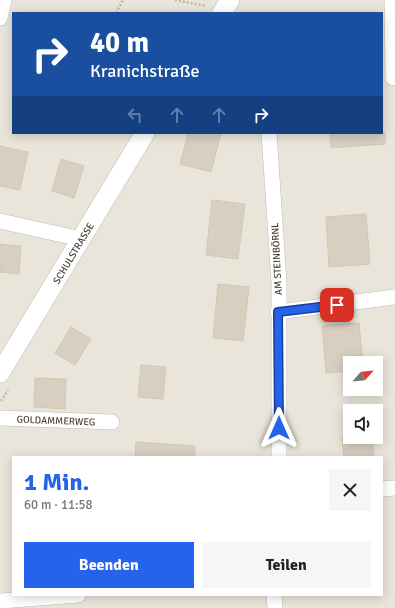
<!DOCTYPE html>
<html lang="de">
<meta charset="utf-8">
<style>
:root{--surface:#fff;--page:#f6f6f6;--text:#202124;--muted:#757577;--accent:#2563eb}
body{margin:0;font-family:Signika,sans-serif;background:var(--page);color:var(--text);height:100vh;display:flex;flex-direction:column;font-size:15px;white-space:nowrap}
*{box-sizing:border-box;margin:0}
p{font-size:13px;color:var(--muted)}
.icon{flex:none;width:22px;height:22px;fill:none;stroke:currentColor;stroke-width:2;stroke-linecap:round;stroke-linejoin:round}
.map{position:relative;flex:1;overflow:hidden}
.sheet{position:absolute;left:12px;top:456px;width:371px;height:140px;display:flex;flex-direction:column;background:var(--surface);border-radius:0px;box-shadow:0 2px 10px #0003}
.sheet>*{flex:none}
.top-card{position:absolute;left:12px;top:12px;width:371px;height:122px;border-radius:0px;box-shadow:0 2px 10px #0003;background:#1a4fa0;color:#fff;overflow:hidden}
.needle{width:26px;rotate:63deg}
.buttons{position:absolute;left:343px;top:356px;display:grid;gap:8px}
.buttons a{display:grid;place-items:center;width:40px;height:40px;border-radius:0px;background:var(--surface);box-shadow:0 2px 10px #0003;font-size:20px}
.pin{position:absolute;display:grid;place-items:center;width:34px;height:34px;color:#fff;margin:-17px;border-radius:8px;box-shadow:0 2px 6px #0006}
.me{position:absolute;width:44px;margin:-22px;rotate:0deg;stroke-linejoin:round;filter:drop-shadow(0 0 3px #0008)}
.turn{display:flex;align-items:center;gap:14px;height:84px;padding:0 12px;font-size:18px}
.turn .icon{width:52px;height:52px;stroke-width:2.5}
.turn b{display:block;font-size:28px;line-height:34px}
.lanes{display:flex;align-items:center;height:38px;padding:0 12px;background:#0003;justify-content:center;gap:20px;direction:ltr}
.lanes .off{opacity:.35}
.round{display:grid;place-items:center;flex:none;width:42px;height:42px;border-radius:0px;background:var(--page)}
.overview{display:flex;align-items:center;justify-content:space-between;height:68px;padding:0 12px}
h1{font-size:24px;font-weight:700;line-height:30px;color:var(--accent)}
.button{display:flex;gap:8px;margin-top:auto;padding:8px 12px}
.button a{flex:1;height:46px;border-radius:0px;background:var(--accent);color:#fff;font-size:16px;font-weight:700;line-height:46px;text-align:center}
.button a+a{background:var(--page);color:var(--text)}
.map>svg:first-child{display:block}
</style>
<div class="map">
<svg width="395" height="608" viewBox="0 0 395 608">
<rect width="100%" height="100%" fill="#f6f3ec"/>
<!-- residential -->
<path fill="#eae5da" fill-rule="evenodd" d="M0,0H395V608H0ZM13,13H382V133H13ZM350,363H376V389H350ZM350,411H376V437H350ZM13,457H382V595H13Z"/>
<!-- building -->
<g fill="#d8cfc1" stroke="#d3c7b4">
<polygon points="188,133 221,133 211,172 180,164"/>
<polygon points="330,133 385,133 385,144 331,148"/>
<polygon points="0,146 28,152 20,190 0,186"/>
<polygon points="61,159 84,166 74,198 52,191"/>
<polygon points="212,200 245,204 238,259 206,255"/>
<polygon points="366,214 370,264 329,267 326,217"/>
<polygon points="0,244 21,246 19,274 0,272"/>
<polygon points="218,284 249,287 243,341 213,338"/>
<polygon points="359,323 363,363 350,363 350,371 326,373 322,326"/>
<polygon points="71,327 91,339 75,365 55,353"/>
<polygon points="141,365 166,367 163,399 138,397"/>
<polygon points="35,378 66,379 65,409 34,407"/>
<polygon points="342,437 372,437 374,457 344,457"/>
<polygon points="136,442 195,446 195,457 135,457"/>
</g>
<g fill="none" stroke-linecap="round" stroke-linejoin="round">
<defs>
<g id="minor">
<polyline points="392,0 393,78"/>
<polyline points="0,18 4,1"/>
<polyline points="269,133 279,282 279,457"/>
<polyline points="0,221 81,239"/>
<polyline points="278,312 395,297"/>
<polyline points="0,418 112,422"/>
<polyline points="382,489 395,488"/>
<polyline points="274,595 275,608"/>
<polyline points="0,601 78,595"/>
</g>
<g id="tertiary">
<polyline points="222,13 230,0"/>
<polyline points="0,373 145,133"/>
</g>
</defs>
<!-- minor casing -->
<use href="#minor" stroke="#c2bbae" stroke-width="16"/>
<!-- tertiary casing -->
<use href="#tertiary" stroke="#c2bbae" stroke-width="20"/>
<!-- path -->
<g stroke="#c4b79f" stroke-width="2.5" stroke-dasharray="2 2" stroke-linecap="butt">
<polyline points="175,0 206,6"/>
<polyline points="116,13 123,0"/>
<polyline points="1,401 8,390"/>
</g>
<!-- minor -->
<use href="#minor" stroke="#fff" stroke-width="15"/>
<!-- tertiary -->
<use href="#tertiary" stroke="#fff" stroke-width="19"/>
</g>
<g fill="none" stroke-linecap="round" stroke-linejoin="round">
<defs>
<polyline id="route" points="279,428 278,312 337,305"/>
</defs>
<!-- route casing -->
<use href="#route" stroke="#184099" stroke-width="10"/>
<!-- route -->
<use href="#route" stroke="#2563eb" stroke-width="7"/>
</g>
<g text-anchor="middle" stroke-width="3" stroke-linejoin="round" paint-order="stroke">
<!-- street labels -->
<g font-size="10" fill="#4b4439" stroke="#fff">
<text transform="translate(73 253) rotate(-59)" y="4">SCHULSTRASSE</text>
<text transform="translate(276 259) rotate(-93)" y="4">AM STEINBÖRNL</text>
<text transform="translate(56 420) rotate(2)" y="4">GOLDAMMERWEG</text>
</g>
</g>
</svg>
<div class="buttons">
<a><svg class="needle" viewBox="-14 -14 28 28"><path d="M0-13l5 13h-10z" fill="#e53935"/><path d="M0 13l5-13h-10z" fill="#757577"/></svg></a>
<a><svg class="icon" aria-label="sound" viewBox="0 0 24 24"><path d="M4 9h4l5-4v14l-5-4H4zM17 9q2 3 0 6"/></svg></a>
</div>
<div class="pin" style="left:337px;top:305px;background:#d93025"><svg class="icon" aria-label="arrive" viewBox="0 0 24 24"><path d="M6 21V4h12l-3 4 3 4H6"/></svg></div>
<svg class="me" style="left:279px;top:428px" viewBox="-20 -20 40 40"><path d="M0-17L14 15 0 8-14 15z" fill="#2563eb" stroke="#fff" stroke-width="4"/></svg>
<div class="top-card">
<div class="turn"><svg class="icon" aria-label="right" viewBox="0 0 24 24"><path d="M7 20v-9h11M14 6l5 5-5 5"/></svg><div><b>40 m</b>Kranichstraße</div></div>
<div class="lanes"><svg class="icon off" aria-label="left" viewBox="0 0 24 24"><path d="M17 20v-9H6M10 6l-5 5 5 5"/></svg><svg class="icon off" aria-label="ahead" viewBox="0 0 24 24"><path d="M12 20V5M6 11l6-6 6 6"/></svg><svg class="icon off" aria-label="ahead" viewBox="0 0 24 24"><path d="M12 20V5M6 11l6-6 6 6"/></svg><svg class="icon" aria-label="right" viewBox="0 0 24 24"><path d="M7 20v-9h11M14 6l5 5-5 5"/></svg></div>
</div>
<section class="sheet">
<div class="overview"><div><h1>1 Min.</h1><p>60 m · 11:58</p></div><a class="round"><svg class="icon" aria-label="close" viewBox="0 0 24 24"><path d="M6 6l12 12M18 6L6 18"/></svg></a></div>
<div class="button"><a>Beenden</a><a>Teilen</a></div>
</section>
</div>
